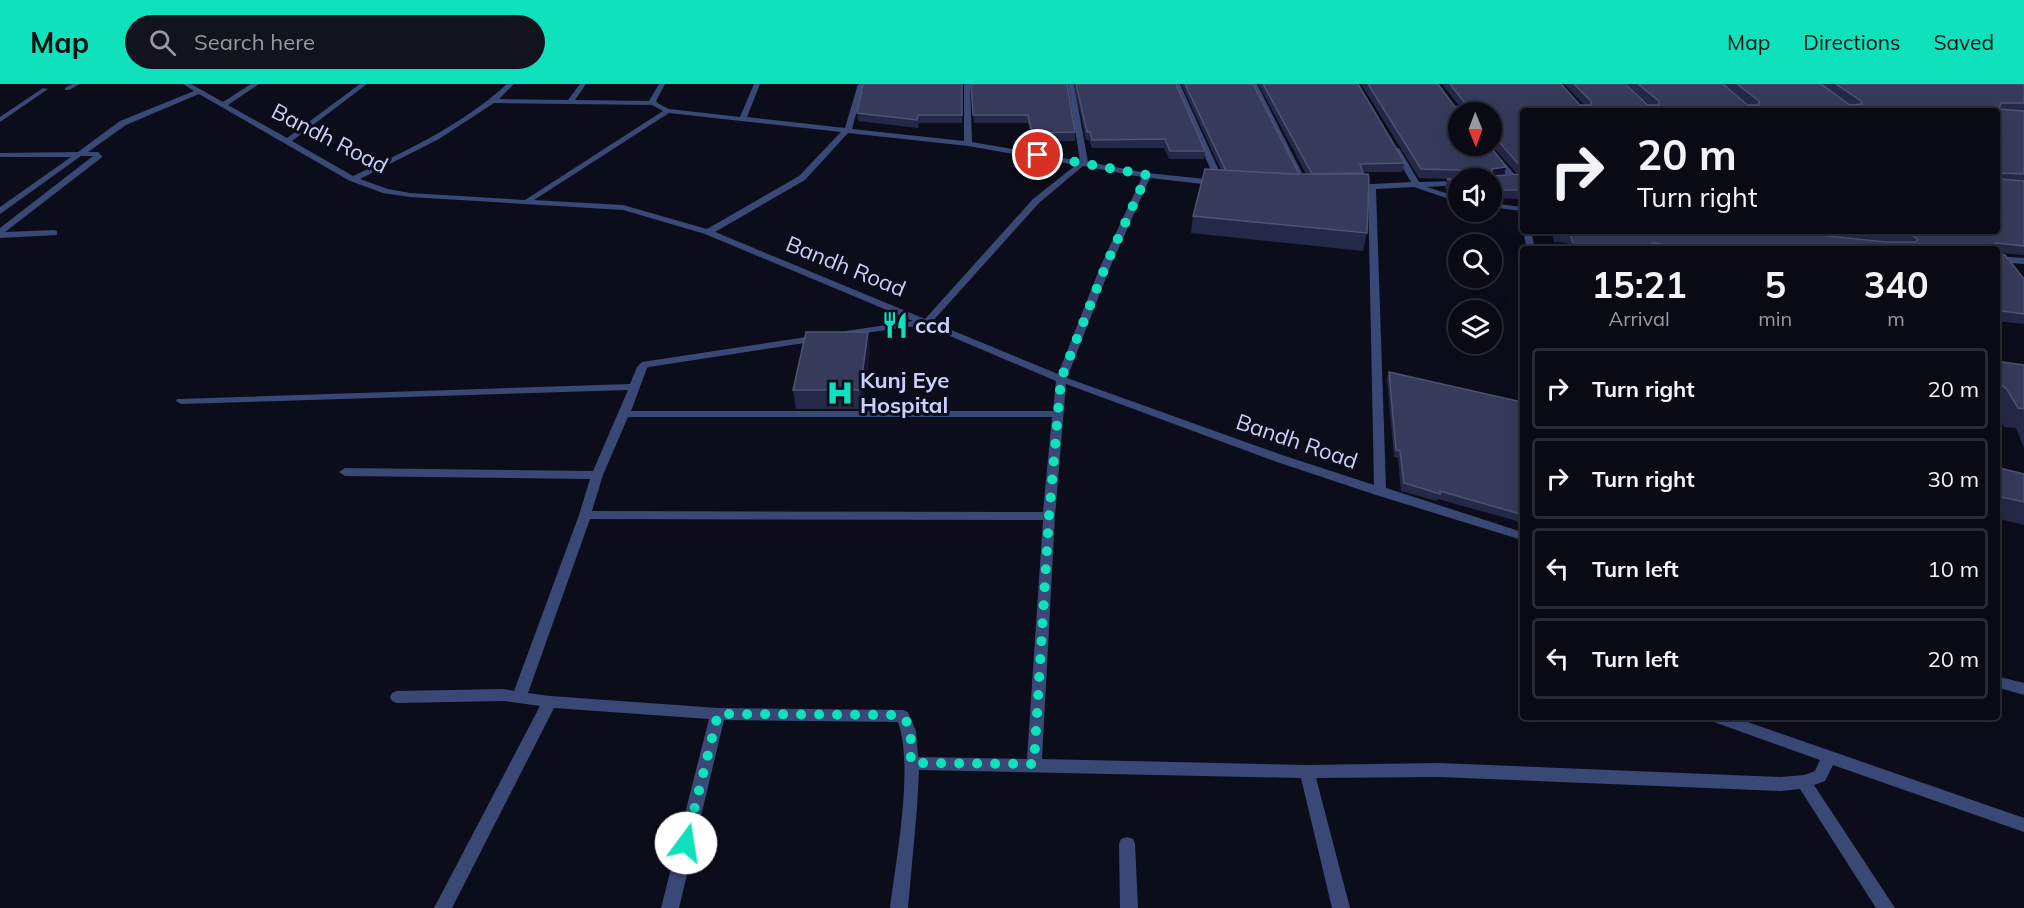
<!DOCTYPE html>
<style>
:root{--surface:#090a14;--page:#12131d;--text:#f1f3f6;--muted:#999aa0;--line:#292b34;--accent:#0fe1bd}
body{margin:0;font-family:Mulish,sans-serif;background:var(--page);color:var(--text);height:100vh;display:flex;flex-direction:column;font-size:22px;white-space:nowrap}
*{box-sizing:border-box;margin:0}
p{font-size:20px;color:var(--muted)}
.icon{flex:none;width:33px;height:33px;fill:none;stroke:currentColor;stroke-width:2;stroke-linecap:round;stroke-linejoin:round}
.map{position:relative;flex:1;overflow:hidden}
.drawer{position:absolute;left:1520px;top:162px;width:480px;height:474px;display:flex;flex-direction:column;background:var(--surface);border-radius:6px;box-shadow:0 6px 24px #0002,0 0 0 2px var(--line)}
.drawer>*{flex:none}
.hud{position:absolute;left:1520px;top:24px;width:480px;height:126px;border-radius:6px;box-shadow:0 6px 24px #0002,0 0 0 2px var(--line);background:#090a14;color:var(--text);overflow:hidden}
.needle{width:39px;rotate:179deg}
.buttons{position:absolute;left:1448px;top:18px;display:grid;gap:12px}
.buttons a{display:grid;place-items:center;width:54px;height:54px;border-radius:50%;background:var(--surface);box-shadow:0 6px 24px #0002,0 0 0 2px var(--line);font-size:30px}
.pin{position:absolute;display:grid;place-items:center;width:51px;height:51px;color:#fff;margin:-26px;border:3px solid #fff;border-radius:50%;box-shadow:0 2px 6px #0007}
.me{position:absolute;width:66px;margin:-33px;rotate:14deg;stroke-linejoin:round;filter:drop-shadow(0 0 4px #0008)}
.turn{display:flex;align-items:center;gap:21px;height:126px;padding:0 18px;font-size:27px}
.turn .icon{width:78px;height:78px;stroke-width:2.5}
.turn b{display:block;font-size:42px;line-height:51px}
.eta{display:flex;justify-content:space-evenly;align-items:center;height:102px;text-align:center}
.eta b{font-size:36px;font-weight:700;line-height:42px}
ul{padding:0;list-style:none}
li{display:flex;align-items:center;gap:18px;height:81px;margin:0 12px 9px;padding:0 6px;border:3px solid var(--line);border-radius:6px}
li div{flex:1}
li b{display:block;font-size:22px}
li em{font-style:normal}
header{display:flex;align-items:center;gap:36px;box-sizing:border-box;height:84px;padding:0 30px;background:var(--accent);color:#111}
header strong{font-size:28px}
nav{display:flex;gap:33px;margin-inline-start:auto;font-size:21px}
.search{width:420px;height:54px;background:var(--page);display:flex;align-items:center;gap:15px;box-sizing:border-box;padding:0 21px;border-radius:33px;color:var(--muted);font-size:22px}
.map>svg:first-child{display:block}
</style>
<header>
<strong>Map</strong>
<div class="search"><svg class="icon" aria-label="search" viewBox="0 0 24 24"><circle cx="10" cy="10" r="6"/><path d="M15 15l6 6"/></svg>Search here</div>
<nav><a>Map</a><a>Directions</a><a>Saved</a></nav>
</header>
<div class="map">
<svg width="2024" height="824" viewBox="0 0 2024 824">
<rect width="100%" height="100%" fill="#0c0d1a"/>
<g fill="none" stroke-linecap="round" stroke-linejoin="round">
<!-- street -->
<g fill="#3a4876" fill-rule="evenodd">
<polygon points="72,0 80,0 69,6 65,6 65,4"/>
<path d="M183,0H191L223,18L251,0H259L228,21L287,54L360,0H367L292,57L353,92C408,66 462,41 507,0H514L499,15L568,16L580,0H586L575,16L649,17L659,0H665L656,17L659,20L669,25L740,33L754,0H760L747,33L845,44L858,0H864L852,45L964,57V0H970L972,58L1080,77L1068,0H1074L1088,78L1147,89L1215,96L1174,0H1180L1225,100L1221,102L1150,94L1111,181L1067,294L1282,371L1374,401L1368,105H1354L1350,103L1354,101L1411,98L1392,66L1399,64L1419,98L1458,97V101L1427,103L1458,113V118L1414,103L1376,105L1386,404L1522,448V456L1376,411L1274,377L1066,300L1055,432L1042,675L1307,681L1438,679L1781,693L1804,691L1815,687L1820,676L1711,637L1709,633H1733L2024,734V748L1833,681L1825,697L1814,701L1895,824H1876L1800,705L1781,707L1438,693L1316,694L1350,824H1332L1301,694L919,686L917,724L908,824H890C896,776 914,682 898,638L724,636L679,824H661L709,635L554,624L452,824H434L540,622L504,617L397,619L392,617L390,613L392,609L397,607L504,605L514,607L579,431L590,395L345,392L339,388L345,384L593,387L628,306L181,320L176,317L177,315L630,300L637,283L642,278L820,251L824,252V256L649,283L647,284L631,327H1053L1056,297L924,241L842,252L841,250L846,247L913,237L705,150L623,126L410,113L383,109L350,97L199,10L126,41L88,68H98L102,72L101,74L5,148L54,146L57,147V151L0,154V144L93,72H81L0,130V123L71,73H0V69L78,68L120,37L194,7ZM494,19L652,21L663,27L525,116L410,109L388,105L360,95L439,55ZM669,29L841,48L799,92L707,145L623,121L534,116ZM848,49L968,62L1076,81L1033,115L925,235L715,148L805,96ZM1083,82L1142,93L1101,181L1058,290L932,238L1039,119ZM628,333H1052L1043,428L592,427L603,391ZM590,435L1043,436L1027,675L918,673L916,647L908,628L903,626L718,624L550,612L528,609Z"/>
<polygon points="1251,0 1257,0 1309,103 1308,105 1301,103"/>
<polygon points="43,4 48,5 0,38 0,33"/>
<polygon points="1483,62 1490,62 1517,93 1517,97 1511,97"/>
<polygon points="1491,119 1522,123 1522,127 1491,123"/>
<polygon points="1523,147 1531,147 1535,165 1527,165"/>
<polygon points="1996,172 2024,174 2024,180 1996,178"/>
<polygon points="1996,592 2024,599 2024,611 1996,603"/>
<polygon points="1127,753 1133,755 1135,760 1138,824 1120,824 1119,760 1121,755"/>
</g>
</g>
<!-- wall -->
<g fill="#252948" fill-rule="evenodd">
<polygon points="962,0 962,39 919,39 918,44 858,37 857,29"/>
<polygon points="970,0 1067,0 1075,48 1075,57 1032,57 1028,39 974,39"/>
<polygon points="1074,0 1176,0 1205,67 1204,75 1169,75 1164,64 1092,64 1089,56 1086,56"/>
<polygon points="1181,0 1253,0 1299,90 1306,90 1258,0 1358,0 1405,79 1402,88 1363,88 1367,149 1363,167 1191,149 1193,132 1221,86"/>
<path d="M1361,0H1438L1455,23H1460L1442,0H1561L1580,21H1584L1564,0H1625L1648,21H1650L1626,0H1723L1748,21H1750L1724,0H1821L1850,21H1851L1821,0H2024V171L2000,169L2024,195V240L1996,237V165H1569L1567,159L1554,158L1552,147H1996L1522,27V115L1491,114V94H1458V109L1445,104L1447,95H1452L1419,94ZM1458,28H1491V61L1517,90L1504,91L1506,83Z"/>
<polygon points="870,266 862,325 796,325 793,306"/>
<polygon points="1996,277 2024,281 2024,364 2016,344 2004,343 1996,328"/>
<polygon points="1389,288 1522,318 1522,441 1518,440 1517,437 1438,415 1437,417 1401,407 1398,374 1394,373 1387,295"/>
<polygon points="1996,383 2024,390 2024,441 1996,434"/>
</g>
<!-- shaded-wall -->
<g fill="#14162d">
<polygon points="1494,52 1492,61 1491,61 1491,53"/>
<polygon points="1506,83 1504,91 1489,94 1492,85"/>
<polygon points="868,248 870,266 862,325 860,306"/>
</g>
<!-- building -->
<g fill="#373b5b" stroke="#4e5274" stroke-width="1.5">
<polygon points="863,0 962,0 962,31 918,31 917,36 857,29"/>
<polygon points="971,0 1067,0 1075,48 1032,49 1028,31 973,31"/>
<polygon points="1076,0 1176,0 1205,67 1170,67 1165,55 1092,56 1090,48 1087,48"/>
<polygon points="1185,0 1253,0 1299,90 1226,87"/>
<polygon points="1263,0 1358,0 1405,79 1360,80 1363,89 1312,90"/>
<polygon points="1368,0 1438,0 1455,23 1464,22 1465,19 1450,0 1561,0 1580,21 1591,21 1591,17 1574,0 1625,0 1648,21 1659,21 1659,17 1638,0 1723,0 1748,21 1759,21 1759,17 1737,0 1821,0 1850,21 1862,20 1861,17 1836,0 2024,0 2024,19 2001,19 1999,25 2024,27 2024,90 2001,89 1999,95 2024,97 2024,162 1995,159 2000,170 2005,171 2024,195 2024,230 1996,226 1996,165 1707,165 1652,159 1655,165 1575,165 1570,150 1557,149 1557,147 1779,147 1886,158 1915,158 1918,156 1912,151 1875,147 1996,147 1996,27 1522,27 1522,83 1520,82 1494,52 1491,53 1491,28 1458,28 1458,62 1490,62 1506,83 1492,85 1492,92 1522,90 1522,106 1491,106 1491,94 1458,94 1458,99 1447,95 1462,94 1460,86 1421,85"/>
<polygon points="1205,85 1289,90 1368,90 1369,95 1367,149 1193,132"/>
<polygon points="806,248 868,248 860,306 793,306"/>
<polygon points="1996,277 2024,281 2024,325 2018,324 2006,304 1996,298"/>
<polygon points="1389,288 1522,318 1522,433 1521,433 1520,430 1440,407 1440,410 1404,399 1400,367 1396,366"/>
<polygon points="1996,383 2024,390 2024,418 1996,412"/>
</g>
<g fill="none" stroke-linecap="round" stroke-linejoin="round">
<!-- route -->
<path stroke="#0fe1bd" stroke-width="10" stroke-dasharray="0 18" d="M686,759L718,630L898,631C915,636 910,665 911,679L1034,680L1049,432L1061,295L1106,181L1147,91L1038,71"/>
</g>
<!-- icons -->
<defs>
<symbol id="restaurant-bare" viewBox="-9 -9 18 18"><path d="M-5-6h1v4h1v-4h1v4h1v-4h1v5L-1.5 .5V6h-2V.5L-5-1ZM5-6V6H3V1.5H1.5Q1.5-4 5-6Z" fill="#0fe1bd" stroke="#0c0d1a" stroke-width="2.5" paint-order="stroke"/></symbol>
<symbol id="hospital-bare" viewBox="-9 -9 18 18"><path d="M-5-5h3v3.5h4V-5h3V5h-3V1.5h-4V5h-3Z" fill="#0fe1bd" stroke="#0c0d1a" stroke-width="2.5" paint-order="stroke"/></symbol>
</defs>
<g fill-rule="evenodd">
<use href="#restaurant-bare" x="876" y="222" width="38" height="38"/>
<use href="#hospital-bare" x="821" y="290" width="38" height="38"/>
</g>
<g text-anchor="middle" stroke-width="6" stroke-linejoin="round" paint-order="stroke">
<!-- street labels -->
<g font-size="22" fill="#c9d1fb" stroke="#0c0d1a">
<text transform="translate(330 54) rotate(27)" y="8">Bandh Road</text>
<text transform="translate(846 182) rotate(22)" y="8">Bandh Road</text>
<text transform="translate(1297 357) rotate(19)" y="8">Bandh Road</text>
</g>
<!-- poi labels -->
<g font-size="22" font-weight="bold" fill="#c9d1fb" stroke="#0c0d1a" text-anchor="start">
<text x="915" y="249">ccd</text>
<text x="860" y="304">Kunj Eye<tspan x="860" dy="25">Hospital</tspan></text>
</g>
</g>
</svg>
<div class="buttons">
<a><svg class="needle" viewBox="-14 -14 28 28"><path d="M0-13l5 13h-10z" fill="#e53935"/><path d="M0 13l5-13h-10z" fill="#999aa0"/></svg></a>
<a><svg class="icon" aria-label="sound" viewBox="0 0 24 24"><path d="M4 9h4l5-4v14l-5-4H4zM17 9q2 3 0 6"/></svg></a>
<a><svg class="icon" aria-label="search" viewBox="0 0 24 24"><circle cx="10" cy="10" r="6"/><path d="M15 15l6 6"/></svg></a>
<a><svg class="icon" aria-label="layers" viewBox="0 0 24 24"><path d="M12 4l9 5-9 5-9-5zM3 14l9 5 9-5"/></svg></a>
</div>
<div class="pin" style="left:1038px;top:71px;background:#d93025"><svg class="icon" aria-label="arrive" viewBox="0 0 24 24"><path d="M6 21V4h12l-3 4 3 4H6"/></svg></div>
<svg class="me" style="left:686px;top:759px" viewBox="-20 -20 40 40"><circle r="19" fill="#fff"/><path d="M0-13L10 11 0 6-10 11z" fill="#0fe1bd"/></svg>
<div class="hud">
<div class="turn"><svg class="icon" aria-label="right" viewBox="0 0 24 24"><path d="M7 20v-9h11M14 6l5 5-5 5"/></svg><div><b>20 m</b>Turn right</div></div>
</div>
<section class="drawer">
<div class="eta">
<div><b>15:21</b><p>Arrival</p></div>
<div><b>5</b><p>min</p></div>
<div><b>340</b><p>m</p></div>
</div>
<ul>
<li><svg class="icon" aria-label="right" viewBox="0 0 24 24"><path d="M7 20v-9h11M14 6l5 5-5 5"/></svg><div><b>Turn right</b></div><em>20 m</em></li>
<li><svg class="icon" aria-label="right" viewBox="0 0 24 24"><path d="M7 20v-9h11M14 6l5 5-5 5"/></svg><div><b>Turn right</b></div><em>30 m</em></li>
<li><svg class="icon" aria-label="left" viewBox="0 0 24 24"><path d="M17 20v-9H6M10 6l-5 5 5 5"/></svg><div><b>Turn left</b></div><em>10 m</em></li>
<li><svg class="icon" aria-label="left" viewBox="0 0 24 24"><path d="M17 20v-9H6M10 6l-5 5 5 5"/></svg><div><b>Turn left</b></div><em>20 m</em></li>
</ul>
</section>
</div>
